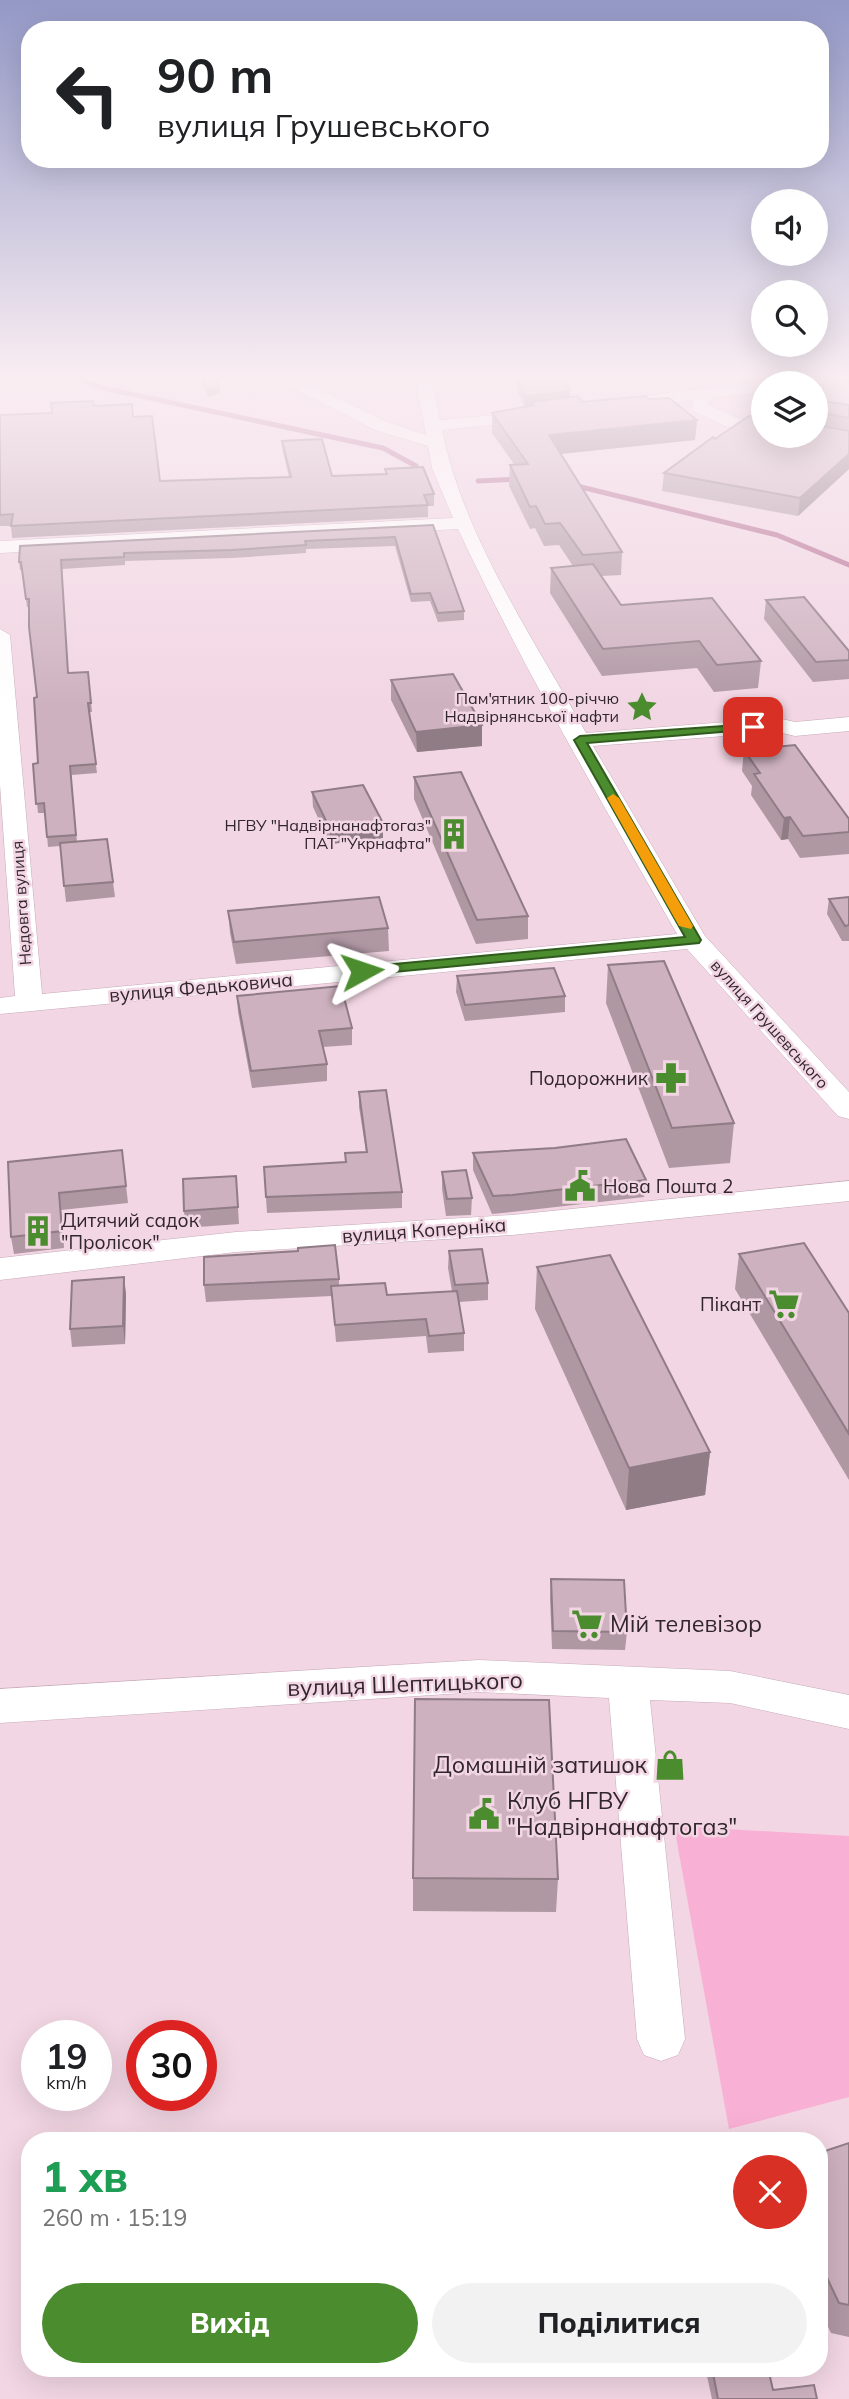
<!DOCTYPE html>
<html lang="uk">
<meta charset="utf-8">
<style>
:root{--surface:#fff;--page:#f2f2f2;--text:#202124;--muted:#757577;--accent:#4b8c2e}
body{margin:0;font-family:Mulish,sans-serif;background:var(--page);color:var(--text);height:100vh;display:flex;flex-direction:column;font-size:26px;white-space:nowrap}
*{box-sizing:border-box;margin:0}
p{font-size:23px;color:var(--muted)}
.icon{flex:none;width:38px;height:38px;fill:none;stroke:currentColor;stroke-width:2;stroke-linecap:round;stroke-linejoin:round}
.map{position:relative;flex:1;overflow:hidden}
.side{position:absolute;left:21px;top:2132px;width:807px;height:245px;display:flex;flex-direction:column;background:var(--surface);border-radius:28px;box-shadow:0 7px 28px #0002}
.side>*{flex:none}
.guide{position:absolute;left:21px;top:21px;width:808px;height:147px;border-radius:28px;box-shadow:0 7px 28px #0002;background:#fff;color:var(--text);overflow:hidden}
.fabs{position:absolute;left:751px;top:189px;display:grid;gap:14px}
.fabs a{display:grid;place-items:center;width:77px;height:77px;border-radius:50%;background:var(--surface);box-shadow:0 7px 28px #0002;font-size:35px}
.speed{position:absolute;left:21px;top:2020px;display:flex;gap:14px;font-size:35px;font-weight:700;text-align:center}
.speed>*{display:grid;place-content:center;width:91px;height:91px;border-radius:50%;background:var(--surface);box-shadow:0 7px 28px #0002;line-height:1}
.speed small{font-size:18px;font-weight:400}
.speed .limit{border:10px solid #d22;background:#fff;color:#111}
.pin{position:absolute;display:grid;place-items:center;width:60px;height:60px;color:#fff;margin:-30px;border-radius:14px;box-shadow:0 4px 10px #0006}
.me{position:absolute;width:77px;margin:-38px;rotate:85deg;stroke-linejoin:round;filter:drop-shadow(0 0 5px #0008)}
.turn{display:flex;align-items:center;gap:24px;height:147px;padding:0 21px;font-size:32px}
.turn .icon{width:91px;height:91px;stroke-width:2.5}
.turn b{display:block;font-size:49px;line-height:60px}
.round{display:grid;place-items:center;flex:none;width:74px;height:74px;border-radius:37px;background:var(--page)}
.overview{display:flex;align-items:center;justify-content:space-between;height:119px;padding:0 21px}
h1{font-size:42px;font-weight:800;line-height:52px;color:#1e9e55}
.button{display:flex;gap:14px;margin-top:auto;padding:14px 21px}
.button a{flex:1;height:80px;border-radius:42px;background:var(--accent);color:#fff;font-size:28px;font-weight:800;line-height:80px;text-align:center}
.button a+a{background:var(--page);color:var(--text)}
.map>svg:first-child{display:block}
</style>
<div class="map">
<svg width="849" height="2399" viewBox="0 0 849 2399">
<rect width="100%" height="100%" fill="#f2d6e3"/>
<!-- green -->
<polygon fill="#f8b0d4" points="674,1826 849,1836 849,2097 729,2129"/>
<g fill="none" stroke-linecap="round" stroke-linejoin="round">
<!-- stream -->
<g stroke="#b56e93" stroke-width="5">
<polyline points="77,372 86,382 103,388 383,448 416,466"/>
<polyline points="478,481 521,479"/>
<polyline points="573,485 777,535 849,565"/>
</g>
<defs>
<g id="minor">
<path d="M262,372H282L387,422L426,435L414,372H430L440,420L541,411L543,415L535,420L442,430C464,538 533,637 586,733L778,718L795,722L849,717V731L795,736L778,732L593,746L705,936L849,1092V1119L838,1116L687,949L0,1014V998L15,996L0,785V629L10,635L42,994L677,934C601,801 523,668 458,529L0,553V541L453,518L432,468L428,446L375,430Z"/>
<polygon points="844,372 849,372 849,381 816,385 781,383 789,378"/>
<polygon points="763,382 767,383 763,383 763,392 715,397 707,404 737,418 763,422 763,432 727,427 693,411 692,400 628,408 620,403 628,398"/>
<polygon points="849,1181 849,1201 512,1235 236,1252 0,1280 0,1258 236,1232 512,1215"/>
<polygon points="479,1660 730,1671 849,1695 849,1729 730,1703 650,1700 685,2039 678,2055 661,2061 644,2055 637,2039 609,1698 479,1692 0,1723 0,1689"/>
</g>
</defs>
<!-- minor casing -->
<use href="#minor" stroke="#c6abb8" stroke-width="1"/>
<!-- minor -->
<use href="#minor" fill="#fff" fill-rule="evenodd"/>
</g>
<!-- wall -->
<g fill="#b098a3">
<polygon points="198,372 263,372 263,376 218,379 220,393 208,397"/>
<polygon points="518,381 570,397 582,402 649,399 697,420 695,440 561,454 622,552 621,575 601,576 621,605 761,661 758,688 714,692 697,668 602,676 550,593 551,568 573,566 559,545 544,546 535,528 530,529 509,486 510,465 514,464 492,433 492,413 525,407 517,392"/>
<polygon points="816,400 849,405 849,469 798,516 662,491 664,473 715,439 763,436"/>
<polygon points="94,406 133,417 160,481 289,477 283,452 282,441 332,476 385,474 385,469 434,494 434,506 428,506 428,517 12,538 11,526 0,526 0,415 52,413"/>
<polygon points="433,525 464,611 464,620 438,622 430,601 411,602 395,546 306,549 306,553 232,558 125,561 125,565 62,569 68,673 88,672 92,712 89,712 97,773 71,775 77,842 113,882 115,897 66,902 60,846 48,847 45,813 38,813 33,764 38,763 37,697 29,607 27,607 22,570 20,570 19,562"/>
<polygon points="766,600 849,651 849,679 813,682 764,619"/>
<polygon points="391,680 482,746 417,752 391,700"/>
<polygon points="744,750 849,819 849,854 800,858 788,839 781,840 751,795 752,786 742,771"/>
<polygon points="414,777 528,916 528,939 476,944 414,799"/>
<polygon points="312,792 383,838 330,844 313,807"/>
<polygon points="849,897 849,941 842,941 827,914 829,899"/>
<polygon points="228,911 388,928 389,951 236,964 230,933"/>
<polygon points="608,965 734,1123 730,1163 669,1168 606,1003"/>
<polygon points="457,976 565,996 565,1012 465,1021 456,992"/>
<polygon points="237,996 352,1028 352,1045 323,1047 327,1064 327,1081 252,1088 238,1012"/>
<polygon points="359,1092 402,1192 402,1208 267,1213 264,1167 345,1162 345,1153 366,1152 359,1107"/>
<polygon points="555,1148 646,1180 644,1197 512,1212 492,1214 473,1170 473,1153"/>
<polygon points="122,1150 128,1203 61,1210 64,1248 14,1254 11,1237 8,1162"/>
<polygon points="442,1172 472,1198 471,1215 446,1216 442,1189"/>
<polygon points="236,1176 239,1224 185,1228 184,1211"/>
<polygon points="449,1251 488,1283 488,1300 459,1302 464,1333 464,1351 428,1353 426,1336 336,1342 332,1296 206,1302 204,1285 339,1279 339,1286 387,1295 452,1291 448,1268"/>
<polygon points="739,1254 849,1313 849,1480 735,1289"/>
<polygon points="537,1267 710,1452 705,1495 626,1510 535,1309"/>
<polygon points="124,1277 126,1295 125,1344 72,1347 70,1329"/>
<polygon points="551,1579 627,1632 625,1650 552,1649 550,1597"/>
<polygon points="413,1878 558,1879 556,1912 413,1911"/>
<polygon points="849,2143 849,2337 831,2333 819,2308 819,2153"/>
<polygon points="709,2368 768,2368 773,2390 817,2399 712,2399 707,2376"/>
</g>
<!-- shaded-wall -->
<g fill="#907c85">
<polygon points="238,372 263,372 263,376 217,379 217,373"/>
<polygon points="291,372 314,372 291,374"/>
<polygon points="219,387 220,393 208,397 207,391"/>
<polygon points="570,391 570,402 533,402 532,406 525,407 525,396"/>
<polygon points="697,420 695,440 548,455 549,435"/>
<polygon points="849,454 849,469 798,516 800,498"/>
<polygon points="482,725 482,746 417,752 416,732"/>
<polygon points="790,817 788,839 781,840 784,818"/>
<polygon points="383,823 383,838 330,844 330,829"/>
<polygon points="59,1193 61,1210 64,1248 62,1231"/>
<polygon points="124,1277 126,1295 125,1344 123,1326"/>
<polygon points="710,1452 705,1495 626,1510 629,1468"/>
</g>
<!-- building -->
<g fill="#cdb1be" stroke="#907c85" stroke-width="2">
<polygon points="200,372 238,372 217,373 219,387 207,391"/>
<polygon points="564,379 570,391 525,396 518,381"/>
<polygon points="578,396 582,402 645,396 649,399 669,398 697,420 549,435 622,552 583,555 560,523 545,524 536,506 530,507 510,465 528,464 492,413 534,405 533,402"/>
<polygon points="816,400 849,405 849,418 818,412 816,416"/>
<polygon points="93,401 94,406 132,404 133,417 152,416 160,481 291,477 282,441 322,439 332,476 387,474 385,469 423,467 434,494 424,495 428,505 11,526 13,514 0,515 0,415 52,413 51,403"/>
<polygon points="749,416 763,417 763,436 816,436 816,425 849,431 849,454 800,498 664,473 713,437 715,439"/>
<polygon points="433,525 464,611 438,613 430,593 411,594 395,537 305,541 306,545 232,550 124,553 124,557 61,560 68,673 88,672 91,703 88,703 96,764 70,766 76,835 47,837 44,803 36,804 33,764 38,763 34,698 37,697 29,627 29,599 26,599 21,562 19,562 20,546"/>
<polygon points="593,564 621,605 712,598 761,661 717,665 699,641 603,649 551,568"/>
<polygon points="804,597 849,651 849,660 816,662 766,600"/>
<polygon points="453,674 482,725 416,732 391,680"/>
<polygon points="795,745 849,819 849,832 803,836 790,817 784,818 754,774 760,773 744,750"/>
<polygon points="461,772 528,916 477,920 414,777"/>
<polygon points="363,785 383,823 330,829 312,792"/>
<polygon points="107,839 113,882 64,886 60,843"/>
<polygon points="379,897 388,928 234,942 228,911"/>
<polygon points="849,897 849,925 845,926 829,899"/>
<polygon points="664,961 734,1123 672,1128 608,965"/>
<polygon points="554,968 565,996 465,1005 457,976"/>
<polygon points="341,986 352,1028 319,1031 327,1064 251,1071 237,996"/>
<polygon points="386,1090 402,1192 266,1197 264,1167 346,1162 345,1153 367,1152 359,1092"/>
<polygon points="626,1139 646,1180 512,1195 493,1196 473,1153 555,1148"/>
<polygon points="122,1150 126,1186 59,1193 62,1231 11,1237 8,1162"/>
<polygon points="466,1170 472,1198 447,1199 442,1172"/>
<polygon points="236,1176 238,1207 184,1211 183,1179"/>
<polygon points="804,1243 849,1313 849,1434 739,1254"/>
<polygon points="335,1245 339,1279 204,1285 204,1257 298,1251 298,1248"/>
<polygon points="482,1249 488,1283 455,1285 449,1251"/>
<polygon points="610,1255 710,1452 629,1468 537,1267"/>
<polygon points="124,1277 123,1326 70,1329 72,1281"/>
<polygon points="385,1283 387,1295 457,1291 464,1333 429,1336 426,1319 335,1325 331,1286"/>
<polygon points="551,1579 624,1580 627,1632 553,1631"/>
<polygon points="415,1699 549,1700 558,1879 413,1878"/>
<polygon points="849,2143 849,2305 839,2303 819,2261 819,2153"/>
<polygon points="712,2368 768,2368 773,2390 814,2385 817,2399 718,2399"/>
</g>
<!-- sky -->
<linearGradient id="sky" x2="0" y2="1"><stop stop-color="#9398c6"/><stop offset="0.53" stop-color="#f9edf2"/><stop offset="1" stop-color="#f9edf2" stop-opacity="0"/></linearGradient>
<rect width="849" height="708" fill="url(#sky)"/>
<!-- route -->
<polygon fill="#4b8c2e" stroke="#315b1e" stroke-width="2" points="753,724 757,725 757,729 587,743 701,940 699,943 362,975 356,971 362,967 685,937 574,740 580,736"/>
<!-- slow -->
<polygon fill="#f59e0b" points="613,794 619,798 693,926 691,929 679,926 607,798"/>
<!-- icons -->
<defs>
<symbol id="sight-bare" viewBox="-9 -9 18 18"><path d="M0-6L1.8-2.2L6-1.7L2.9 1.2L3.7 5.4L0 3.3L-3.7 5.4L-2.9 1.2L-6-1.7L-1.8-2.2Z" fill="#4b8c2e" stroke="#f2d6e3" stroke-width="2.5" paint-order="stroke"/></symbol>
<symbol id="building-bare" viewBox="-9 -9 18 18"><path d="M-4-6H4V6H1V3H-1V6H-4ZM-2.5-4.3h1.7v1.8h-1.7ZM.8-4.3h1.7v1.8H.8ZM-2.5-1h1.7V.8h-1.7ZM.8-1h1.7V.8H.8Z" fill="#4b8c2e" stroke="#f2d6e3" stroke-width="2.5" paint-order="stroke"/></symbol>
<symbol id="pharmacy-bare" viewBox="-9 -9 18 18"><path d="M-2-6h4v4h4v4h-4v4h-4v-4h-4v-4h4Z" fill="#4b8c2e" stroke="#f2d6e3" stroke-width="2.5" paint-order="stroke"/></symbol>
<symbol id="civic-bare" viewBox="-9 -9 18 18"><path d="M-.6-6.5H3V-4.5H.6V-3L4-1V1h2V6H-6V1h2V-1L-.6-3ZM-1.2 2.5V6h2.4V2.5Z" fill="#4b8c2e" stroke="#f2d6e3" stroke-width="2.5" paint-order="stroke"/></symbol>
<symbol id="supermarket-bare" viewBox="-9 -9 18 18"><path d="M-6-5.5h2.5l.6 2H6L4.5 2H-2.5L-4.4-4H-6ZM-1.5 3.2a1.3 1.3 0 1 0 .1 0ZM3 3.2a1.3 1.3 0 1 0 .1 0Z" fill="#4b8c2e" stroke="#f2d6e3" stroke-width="2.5" paint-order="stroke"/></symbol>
<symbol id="shop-bare" viewBox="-9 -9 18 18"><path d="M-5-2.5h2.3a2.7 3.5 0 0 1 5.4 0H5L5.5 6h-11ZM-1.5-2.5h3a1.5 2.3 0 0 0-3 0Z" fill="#4b8c2e" stroke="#f2d6e3" stroke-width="2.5" paint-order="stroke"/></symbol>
</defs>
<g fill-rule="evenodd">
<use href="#sight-bare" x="620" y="685" width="44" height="44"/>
<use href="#building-bare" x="432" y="812" width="44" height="44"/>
<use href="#pharmacy-bare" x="649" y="1056" width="44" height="44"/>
<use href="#civic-bare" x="558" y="1164" width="44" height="44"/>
<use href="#building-bare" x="16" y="1209" width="44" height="44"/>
<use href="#supermarket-bare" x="762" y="1282" width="44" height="44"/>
<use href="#supermarket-bare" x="565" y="1602" width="44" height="44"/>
<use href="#shop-bare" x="648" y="1743" width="44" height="44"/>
<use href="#civic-bare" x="462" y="1792" width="44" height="44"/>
</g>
<g text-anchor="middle" stroke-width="5" stroke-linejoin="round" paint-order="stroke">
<!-- far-poi labels -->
<g font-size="16" fill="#31262c" stroke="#f2d6e3" text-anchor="end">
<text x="619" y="704">Пам'ятник 100-річчю<tspan x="619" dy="18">Надвірнянської нафти</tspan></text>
<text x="431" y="831">НГВУ "Надвірнанафтогаз"<tspan x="431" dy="18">ПАТ "Укрнафта"</tspan></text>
</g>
<!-- far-street labels -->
<g font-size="16" fill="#31262c" stroke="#f2d6e3">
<text transform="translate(21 903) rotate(-94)" y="6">Недовга вулиця</text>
<text transform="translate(770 1024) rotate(48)" y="6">вулиця Грушевського</text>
</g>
<!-- street labels -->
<g font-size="19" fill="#31262c" stroke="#f2d6e3">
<text transform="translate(201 987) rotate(-5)" y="7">вулиця Федьковича</text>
<text transform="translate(424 1230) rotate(-4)" y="7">вулиця Коперніка</text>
</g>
<!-- poi labels -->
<g font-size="19" fill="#31262c" stroke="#f2d6e3" text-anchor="end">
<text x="648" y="1085">Подорожник</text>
<text x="603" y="1193" text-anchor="start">Нова Пошта 2</text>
<text x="61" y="1227" text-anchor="start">Дитячий садок<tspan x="61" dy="22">"Пролісок"</tspan></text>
<text x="761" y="1311">Пікант</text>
</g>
<!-- near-poi labels -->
<g font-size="23" fill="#31262c" stroke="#f2d6e3" text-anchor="start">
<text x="610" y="1632">Мій телевізор</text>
<text x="647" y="1773" text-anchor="end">Домашній затишок</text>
<text x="507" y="1809">Клуб НГВУ<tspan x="507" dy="26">"Надвірнанафтогаз"</tspan></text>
</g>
<!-- near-street labels -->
<g font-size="23" fill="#31262c" stroke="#f2d6e3">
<text transform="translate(405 1684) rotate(-2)" y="8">вулиця Шептицького</text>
</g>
</g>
</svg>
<div class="fabs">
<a><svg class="icon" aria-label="sound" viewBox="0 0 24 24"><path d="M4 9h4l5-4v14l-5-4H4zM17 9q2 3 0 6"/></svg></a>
<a><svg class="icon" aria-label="search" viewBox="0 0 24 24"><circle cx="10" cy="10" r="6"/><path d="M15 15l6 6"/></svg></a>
<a><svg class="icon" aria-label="layers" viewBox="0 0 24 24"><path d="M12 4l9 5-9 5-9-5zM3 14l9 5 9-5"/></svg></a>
</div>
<div class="speed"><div>19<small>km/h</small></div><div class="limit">30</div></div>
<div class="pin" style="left:753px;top:727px;background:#d93025"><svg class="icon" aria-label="arrive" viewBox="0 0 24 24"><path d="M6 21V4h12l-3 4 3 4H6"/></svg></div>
<svg class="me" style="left:362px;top:971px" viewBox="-20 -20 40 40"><path d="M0-17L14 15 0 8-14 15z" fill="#4b8c2e" stroke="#fff" stroke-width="4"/></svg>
<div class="guide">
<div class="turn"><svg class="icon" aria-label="left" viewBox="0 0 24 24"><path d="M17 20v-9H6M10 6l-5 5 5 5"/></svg><div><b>90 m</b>вулиця Грушевського</div></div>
</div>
<section class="side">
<div class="overview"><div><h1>1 хв</h1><p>260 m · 15:19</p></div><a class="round" style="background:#d93025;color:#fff"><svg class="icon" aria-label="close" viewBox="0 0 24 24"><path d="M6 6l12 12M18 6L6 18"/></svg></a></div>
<div class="button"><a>Вихід</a><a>Поділитися</a></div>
</section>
</div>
